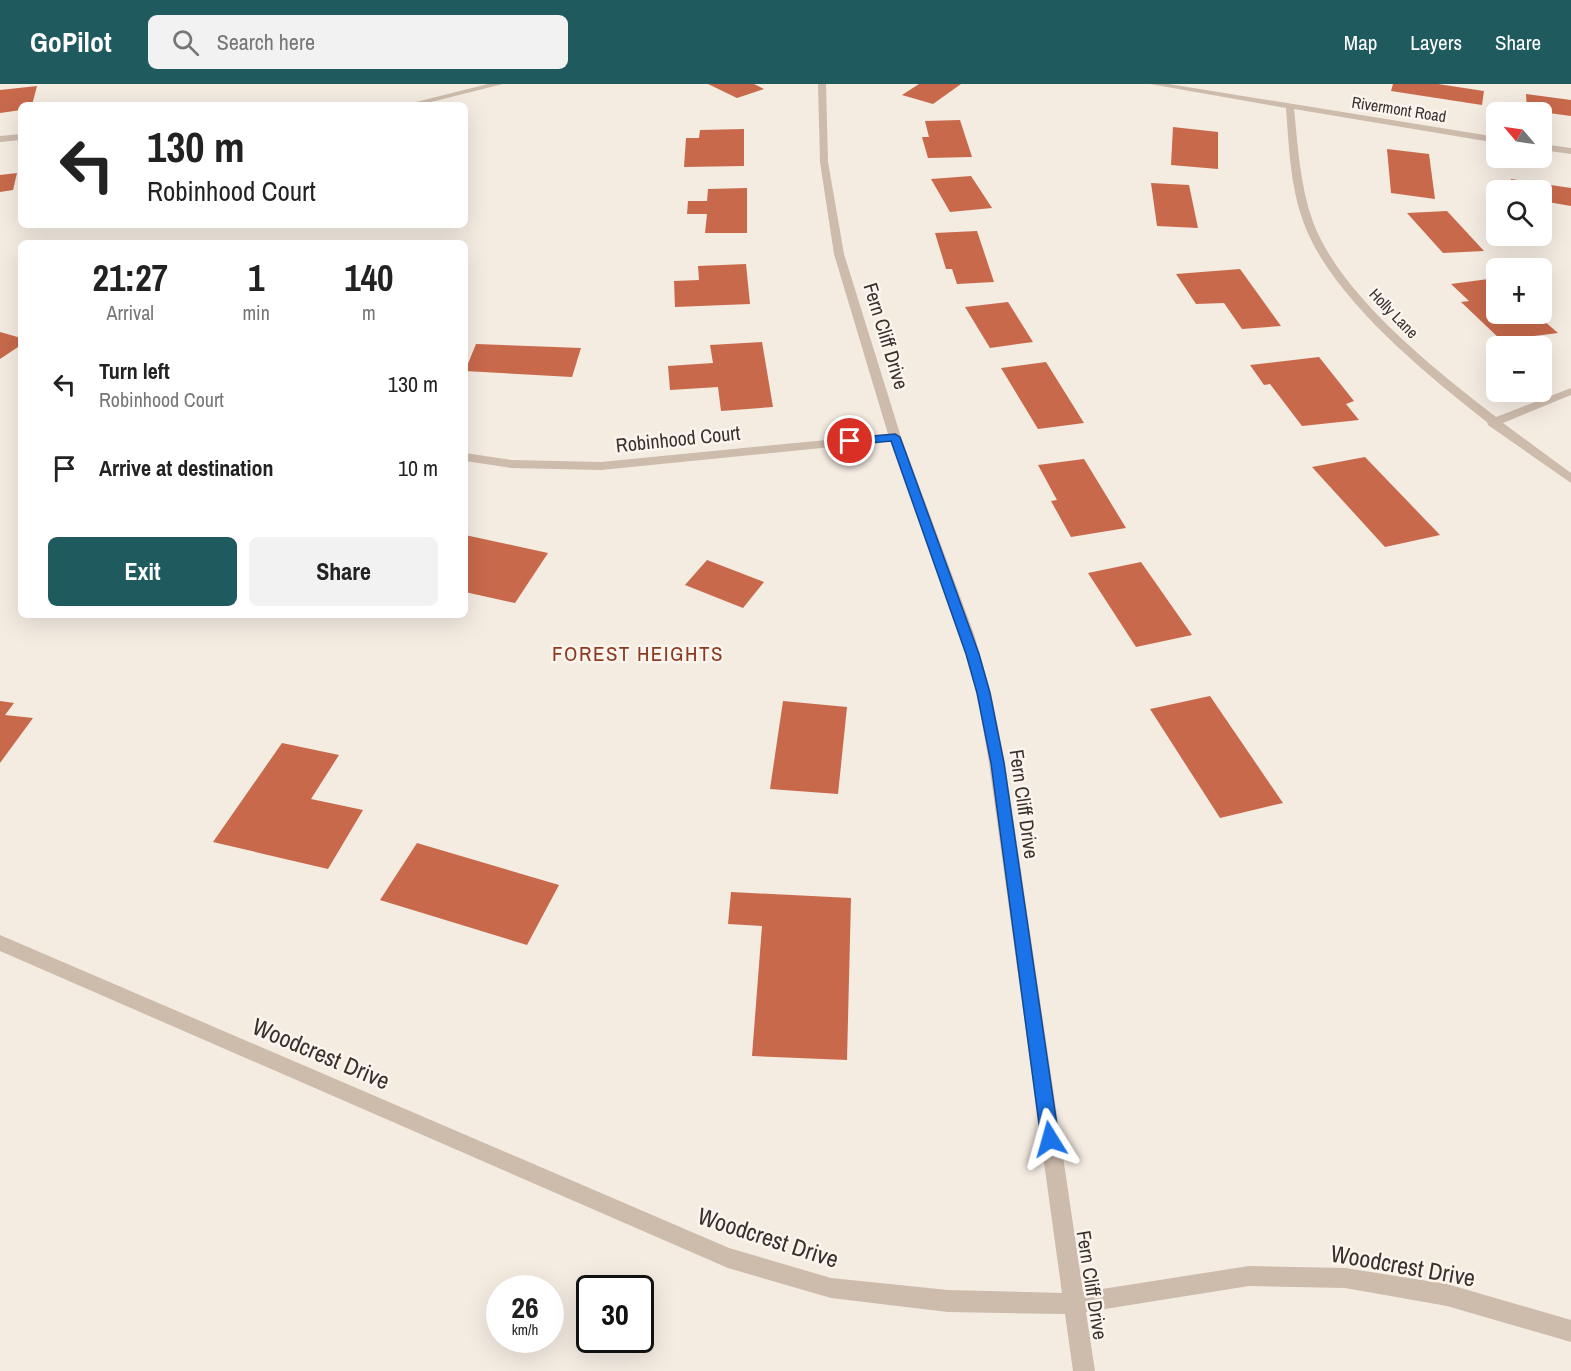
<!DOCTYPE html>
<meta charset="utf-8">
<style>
:root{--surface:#fff;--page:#f2f2f2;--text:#222;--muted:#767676;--accent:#1f5a5e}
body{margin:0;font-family:"Archivo Narrow",sans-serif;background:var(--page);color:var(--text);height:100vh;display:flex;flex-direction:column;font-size:22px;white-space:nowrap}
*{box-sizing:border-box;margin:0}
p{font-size:20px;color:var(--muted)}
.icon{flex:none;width:33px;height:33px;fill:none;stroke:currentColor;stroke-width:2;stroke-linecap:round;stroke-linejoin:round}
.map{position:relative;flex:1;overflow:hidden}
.sheet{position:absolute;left:18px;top:156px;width:450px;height:378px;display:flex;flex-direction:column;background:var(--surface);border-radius:9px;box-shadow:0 6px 24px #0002}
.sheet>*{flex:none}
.top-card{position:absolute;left:18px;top:18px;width:450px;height:126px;border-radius:9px;box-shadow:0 6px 24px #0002;background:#fff;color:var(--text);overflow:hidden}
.needle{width:39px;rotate:299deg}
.tools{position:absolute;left:1486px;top:18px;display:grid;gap:12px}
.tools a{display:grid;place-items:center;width:66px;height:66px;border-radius:9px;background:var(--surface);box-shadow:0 6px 24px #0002;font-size:30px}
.speed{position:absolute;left:486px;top:1191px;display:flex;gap:12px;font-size:30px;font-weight:700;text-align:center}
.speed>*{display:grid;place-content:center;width:78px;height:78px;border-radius:50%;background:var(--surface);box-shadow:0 6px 24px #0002;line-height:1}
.speed small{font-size:15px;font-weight:400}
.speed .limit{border:3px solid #111;border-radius:9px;background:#fff;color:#111}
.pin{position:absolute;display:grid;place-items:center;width:51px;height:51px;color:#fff;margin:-26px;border:3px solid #fff;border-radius:50%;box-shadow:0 2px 6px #0007}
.me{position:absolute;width:66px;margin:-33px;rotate:352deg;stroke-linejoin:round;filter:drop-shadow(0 0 4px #0008)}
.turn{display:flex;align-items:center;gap:21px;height:126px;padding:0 30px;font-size:27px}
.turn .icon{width:78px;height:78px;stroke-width:2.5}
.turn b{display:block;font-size:42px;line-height:51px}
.eta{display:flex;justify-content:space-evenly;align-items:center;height:102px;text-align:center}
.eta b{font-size:36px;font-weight:700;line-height:42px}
.button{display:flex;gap:12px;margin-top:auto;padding:12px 30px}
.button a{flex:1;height:69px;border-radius:9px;background:var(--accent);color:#fff;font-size:24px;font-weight:700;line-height:69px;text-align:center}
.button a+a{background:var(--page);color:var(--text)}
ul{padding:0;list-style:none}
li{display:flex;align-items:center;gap:18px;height:84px;padding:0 30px}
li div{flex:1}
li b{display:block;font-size:22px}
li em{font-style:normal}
header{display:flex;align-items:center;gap:36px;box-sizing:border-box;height:84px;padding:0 30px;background:var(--accent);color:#fff}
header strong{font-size:28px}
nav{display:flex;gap:33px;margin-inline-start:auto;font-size:21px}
.search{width:420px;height:54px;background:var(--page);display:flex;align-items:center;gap:15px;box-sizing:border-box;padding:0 21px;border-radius:9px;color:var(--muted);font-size:22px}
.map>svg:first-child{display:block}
</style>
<header>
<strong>GoPilot</strong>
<div class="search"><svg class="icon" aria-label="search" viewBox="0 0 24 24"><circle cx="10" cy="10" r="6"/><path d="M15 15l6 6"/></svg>Search here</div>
<nav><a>Map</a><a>Layers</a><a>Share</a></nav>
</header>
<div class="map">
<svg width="1571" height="1287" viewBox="0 0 1571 1287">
<rect width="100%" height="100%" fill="#f4ebe1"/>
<!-- building -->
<g fill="#c8694b">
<polygon points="708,0 754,0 764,5 737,14"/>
<polygon points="919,0 961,0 933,20 902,11"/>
<polygon points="1393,0 1438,0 1484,7 1482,21 1391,7"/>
<polygon points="37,2 32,21 21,21 21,26 0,29 0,6"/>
<polygon points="1526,10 1571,16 1571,32 1527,26"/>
<polygon points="960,36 972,73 928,74 922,53 929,53 925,37"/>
<polygon points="1173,43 1218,48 1218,85 1171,81"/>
<polygon points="744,45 744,82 684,83 686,54 699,54 700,46"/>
<polygon points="1387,65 1429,70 1435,115 1391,109"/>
<polygon points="17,89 13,106 0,108 0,91"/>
<polygon points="971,92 992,124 950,128 931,95"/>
<polygon points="1511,95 1571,104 1571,122 1542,117 1542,106 1511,106"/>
<polygon points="1151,99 1189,101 1198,144 1157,142"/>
<polygon points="747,104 747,149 705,149 707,130 687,130 688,117 707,117 708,105"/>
<polygon points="1447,127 1484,167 1443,169 1407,129"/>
<polygon points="977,147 994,198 957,200 952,185 946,185 935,149"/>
<polygon points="746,180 750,220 675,223 674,197 699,196 698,182"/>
<polygon points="1240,185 1281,242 1242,245 1224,219 1196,220 1176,190"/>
<polygon points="1496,194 1497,230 1536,230 1558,249 1501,256 1461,218 1469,217 1451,200"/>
<polygon points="1008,218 1033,258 990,264 965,223"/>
<polygon points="0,248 21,254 21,261 0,275"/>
<polygon points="762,258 773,323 721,327 718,303 670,306 668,282 713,279 710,261"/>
<polygon points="476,260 581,264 572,293 465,287"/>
<polygon points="1319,273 1354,317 1346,320 1359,336 1302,342 1270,300 1264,301 1250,281"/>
<polygon points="1046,278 1084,339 1038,345 1001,284"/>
<polygon points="1365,373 1440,451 1385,463 1312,383"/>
<polygon points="1084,375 1126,444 1071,453 1051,417 1057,416 1038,381"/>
<polygon points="465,451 548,469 515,519 465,508"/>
<polygon points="707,476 764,498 743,524 685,501"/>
<polygon points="1141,478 1192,551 1136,563 1088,489"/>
<polygon points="1210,612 1283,719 1220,734 1150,625"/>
<polygon points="0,617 14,619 5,631 33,634 0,679"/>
<polygon points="783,617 847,623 838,710 770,705"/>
<polygon points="282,659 339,671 311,715 363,726 328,785 213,758"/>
<polygon points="417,759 559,801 527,861 380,816"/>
<polygon points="731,808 851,814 847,976 752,972 762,842 728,840"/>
</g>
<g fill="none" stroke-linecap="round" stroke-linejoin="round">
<!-- minor -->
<g fill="#cdbbac" fill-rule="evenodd">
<polygon points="488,0 503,0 419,21 404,21"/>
<polygon points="818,0 826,0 828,78 844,170 901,353 974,550 991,609 1005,679 1083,1208 1249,1182 1345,1184 1447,1200 1571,1236 1571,1258 1447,1222 1345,1204 1249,1202 1086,1228 1095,1287 1073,1287 1065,1230 948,1228 831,1214 728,1184 0,867 0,851 729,1164 831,1194 948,1206 1062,1209 989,679 977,609 960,550 891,357 601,386 511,384 465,377 465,369 511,376 601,378 888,350 834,170 820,78"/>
<path d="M1150,0H1169L1497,53V59L1294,25C1298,63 1300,102 1313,138C1341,212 1434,285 1496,333L1571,304V311L1503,339L1571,389V399L1488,341L1487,338C1425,289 1330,213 1303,137C1290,101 1289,62 1286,24Z"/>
<polygon points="21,50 21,56 0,58 0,52"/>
<polygon points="1542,60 1571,64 1571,70 1542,66"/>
</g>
</g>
<!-- route -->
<polygon fill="#1a73e8" stroke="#114b97" stroke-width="1.5" points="895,350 900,353 979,570 990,609 1004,679 1059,1055 1056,1062 1050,1064 1043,1062 1041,1055 991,679 977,609 966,570 891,357 850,361 844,357 850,354"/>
<g text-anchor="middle" stroke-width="5" stroke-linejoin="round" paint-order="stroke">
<!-- far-street labels -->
<g font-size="16" fill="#3b302b" stroke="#fbf5ee">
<text transform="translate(1399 25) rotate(9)" y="6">Rivermont Road</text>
<text transform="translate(1394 229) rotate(46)" y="6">Holly Lane</text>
</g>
<!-- street labels -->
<g font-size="20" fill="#3b302b" stroke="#fbf5ee">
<text transform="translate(886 252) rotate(73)" y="7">Fern Cliff Drive</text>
<text transform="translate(678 355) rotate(-6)" y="7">Robinhood Court</text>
<text transform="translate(1024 720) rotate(82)" y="7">Fern Cliff Drive</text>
<text transform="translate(1092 1201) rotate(81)" y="7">Fern Cliff Drive</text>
</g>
<!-- neighbourhood labels -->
<g font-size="21" letter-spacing="1.5" fill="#8c3b22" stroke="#fbf5ee">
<text x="638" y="577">FOREST HEIGHTS</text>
</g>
<!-- near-street labels -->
<g font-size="24" fill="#3b302b" stroke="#fbf5ee">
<text transform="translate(321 970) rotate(23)" y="8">Woodcrest Drive</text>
<text transform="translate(768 1154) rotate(18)" y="8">Woodcrest Drive</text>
<text transform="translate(1403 1182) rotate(10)" y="8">Woodcrest Drive</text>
</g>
</g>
</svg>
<div class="tools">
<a><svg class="needle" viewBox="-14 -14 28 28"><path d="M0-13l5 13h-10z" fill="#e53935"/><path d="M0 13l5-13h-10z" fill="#767676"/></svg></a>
<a><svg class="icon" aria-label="search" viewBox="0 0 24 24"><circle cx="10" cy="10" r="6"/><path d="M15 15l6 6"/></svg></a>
<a>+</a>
<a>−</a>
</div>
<div class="speed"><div>26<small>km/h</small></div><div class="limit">30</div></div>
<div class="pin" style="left:850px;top:357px;background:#d93025"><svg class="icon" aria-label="arrive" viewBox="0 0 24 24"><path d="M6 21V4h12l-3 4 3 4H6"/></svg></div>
<svg class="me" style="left:1050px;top:1055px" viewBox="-20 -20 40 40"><path d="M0-17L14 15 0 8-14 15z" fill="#1a73e8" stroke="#fff" stroke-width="4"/></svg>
<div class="top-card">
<div class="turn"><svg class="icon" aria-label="left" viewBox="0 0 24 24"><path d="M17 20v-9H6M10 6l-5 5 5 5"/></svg><div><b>130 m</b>Robinhood Court</div></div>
</div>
<section class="sheet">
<div class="eta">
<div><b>21:27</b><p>Arrival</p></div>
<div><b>1</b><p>min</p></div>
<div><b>140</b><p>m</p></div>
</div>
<ul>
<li><svg class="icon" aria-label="left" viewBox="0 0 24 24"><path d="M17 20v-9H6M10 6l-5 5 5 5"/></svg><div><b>Turn left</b><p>Robinhood Court</p></div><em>130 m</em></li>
<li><svg class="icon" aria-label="arrive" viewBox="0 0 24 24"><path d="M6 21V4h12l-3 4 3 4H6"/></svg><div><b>Arrive at destination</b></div><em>10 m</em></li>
</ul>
<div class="button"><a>Exit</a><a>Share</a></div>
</section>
</div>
